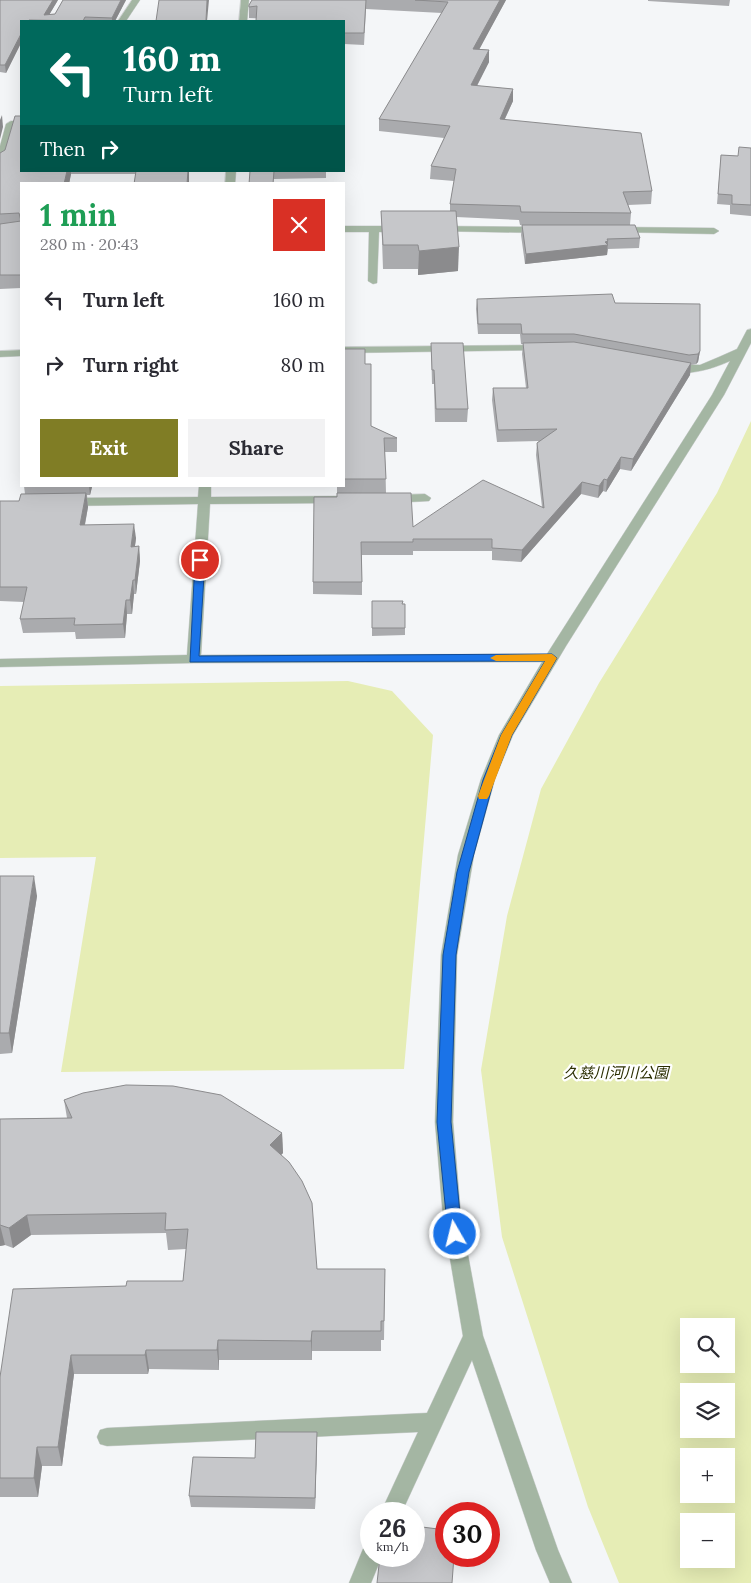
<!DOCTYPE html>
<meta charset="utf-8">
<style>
:root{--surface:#fff;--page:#f2f2f3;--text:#2b2b33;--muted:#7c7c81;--accent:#807d25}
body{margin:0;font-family:Lora,"Noto Sans JP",serif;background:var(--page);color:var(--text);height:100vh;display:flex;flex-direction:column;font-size:19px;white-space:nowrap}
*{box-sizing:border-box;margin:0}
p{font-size:16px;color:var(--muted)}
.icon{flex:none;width:28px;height:28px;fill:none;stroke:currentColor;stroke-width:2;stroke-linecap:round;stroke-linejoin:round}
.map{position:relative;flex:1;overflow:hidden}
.sheet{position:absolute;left:20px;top:182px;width:325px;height:305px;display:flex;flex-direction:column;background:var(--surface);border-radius:0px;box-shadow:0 5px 20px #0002}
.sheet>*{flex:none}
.guide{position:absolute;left:20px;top:20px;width:325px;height:152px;border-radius:0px;box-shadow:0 5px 20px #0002;background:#00695c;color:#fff;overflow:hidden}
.tools{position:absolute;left:680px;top:1318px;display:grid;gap:10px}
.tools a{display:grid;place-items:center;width:55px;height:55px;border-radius:0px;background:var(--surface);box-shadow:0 5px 20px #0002;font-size:25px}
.speed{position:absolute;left:360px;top:1502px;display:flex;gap:10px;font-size:25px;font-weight:700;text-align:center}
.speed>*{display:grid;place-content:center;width:65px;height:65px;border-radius:50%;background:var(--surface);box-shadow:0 5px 20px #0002;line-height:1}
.speed small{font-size:12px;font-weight:400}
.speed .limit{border:8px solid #d22;background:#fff;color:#111}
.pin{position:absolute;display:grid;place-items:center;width:42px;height:42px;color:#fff;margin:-21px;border:2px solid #fff;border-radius:50%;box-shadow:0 1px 5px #0007}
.me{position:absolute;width:55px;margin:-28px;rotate:352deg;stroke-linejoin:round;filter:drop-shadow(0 0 4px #0008)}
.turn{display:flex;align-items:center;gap:18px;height:105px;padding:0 20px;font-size:22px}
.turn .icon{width:65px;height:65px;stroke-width:2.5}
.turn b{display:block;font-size:35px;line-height:42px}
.then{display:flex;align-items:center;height:48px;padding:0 20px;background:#0003;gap:10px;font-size:19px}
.round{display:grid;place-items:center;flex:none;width:52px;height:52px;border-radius:0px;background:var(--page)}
.head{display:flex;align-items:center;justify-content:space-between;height:85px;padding:0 20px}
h1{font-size:30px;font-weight:700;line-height:38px;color:#1e9e55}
.action{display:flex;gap:10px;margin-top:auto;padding:10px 20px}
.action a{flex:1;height:58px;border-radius:0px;background:var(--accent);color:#fff;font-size:20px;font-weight:700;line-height:58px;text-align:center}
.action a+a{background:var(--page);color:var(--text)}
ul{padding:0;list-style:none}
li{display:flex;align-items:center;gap:15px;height:65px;padding:0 20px}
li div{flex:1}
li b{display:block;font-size:19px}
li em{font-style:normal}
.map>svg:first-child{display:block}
</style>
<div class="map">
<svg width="751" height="1583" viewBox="0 0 751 1583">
<rect width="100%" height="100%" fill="#f4f6f8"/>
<!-- green -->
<g fill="#e6edb5" fill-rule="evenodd">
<path d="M751,421V1583H619L588,1507L502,1237L481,1070L507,916L541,789L599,683L717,493ZM689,1326H726V1364H689ZM689,1391H726V1429H689ZM689,1456H726V1494H689ZM689,1521H726V1559H689Z"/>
<polygon points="348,681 392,691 433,735 404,1069 61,1072 96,857 0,858 0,686"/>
</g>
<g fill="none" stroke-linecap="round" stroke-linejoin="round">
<defs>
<g id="minor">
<polygon points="132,0 140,0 126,21 118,21"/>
<polygon points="241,0 249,0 247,21 239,21"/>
<polygon points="11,121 21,121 21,127 15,127 5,162 0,165 0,146 6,124"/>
<polygon points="226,171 236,171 235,184 225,184"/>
<polygon points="344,226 400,226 405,229 400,232 379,232 377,283 373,284 368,281 369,232 344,232"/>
<polygon points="438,226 542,227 547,230 542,233 434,231 434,227"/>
<polygon points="618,227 714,228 719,231 714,234 614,232 613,230"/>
<path d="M751,329V343L724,395L566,646L513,735L495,779L474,855L457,955L453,1122L461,1217L483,1336L558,1550L572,1583H550L536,1550L472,1360L401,1514H380L418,1432L107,1446L100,1444L97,1437L100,1430L107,1428L427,1413L463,1336L443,1217L435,1122L441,955L458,855L481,779L499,735L542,662L194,663L0,667V659L187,655L198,504L66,506L60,502L66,498L198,497L199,486H211V497L337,496L339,499L333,503L210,504L201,655L547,654L712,395L730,361C715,368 680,380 666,367L672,364L700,365L719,357L737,349L747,330Z"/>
<polygon points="543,345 547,346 547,350 344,353 344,347"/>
<polygon points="21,350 21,356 0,357 0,351"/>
<polygon points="425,494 431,498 429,501 391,503 385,499 391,495"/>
<polygon points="371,1546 371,1556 382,1556 371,1583 349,1583 363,1549"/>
</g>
</defs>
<!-- minor casing -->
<use href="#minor" stroke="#d1d3d5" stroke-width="1"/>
<!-- minor -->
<use href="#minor" fill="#a4b6a3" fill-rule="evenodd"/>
</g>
<!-- wall -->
<g fill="#aaabae">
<polygon points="0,0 58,0 49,15 55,14 63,0 126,0 115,21 21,21 21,43 6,73 0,72"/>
<polygon points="252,0 506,0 479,49 489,50 489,62 477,86 513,89 513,101 505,119 652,191 651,204 628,205 631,213 630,225 640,238 639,248 608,249 607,255 525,264 521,235 522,225 520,225 519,220 456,217 458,271 418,275 418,269 383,269 381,211 450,211 450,204 454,181 430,179 431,166 444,138 379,131 379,119 442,13 366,9 364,45 344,44 344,21 249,18 249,5"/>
<polygon points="648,0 730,0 729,6 648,1"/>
<polygon points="751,148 751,216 730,214 730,205 717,204 721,155 738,156"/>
<polygon points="0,153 21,171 189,171 189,184 134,184 136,174 71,174 69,184 21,184 21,288 0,289"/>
<polygon points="250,171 326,171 326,178 274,179"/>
<polygon points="477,299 615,303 700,351 698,362 696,364 691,365 690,375 631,471 620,469 606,492 603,491 598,498 581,494 521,562 492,560 492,551 413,551 413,555 362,555 362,595 313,594 313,582 337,497 337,486 344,486 344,349 365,364 371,426 397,438 397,452 385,452 386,493 413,527 542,507 536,455 537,443 539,441 497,442 492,400 493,388 526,388 522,354 523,344 521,344 520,334 478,334 476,309"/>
<polygon points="431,343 468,409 467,422 435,422 434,384 432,384"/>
<polygon points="24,486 144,486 144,487 92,487 90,495 87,495 88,507 85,525 136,538 135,546 139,546 140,561 136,594 134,594 132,614 127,614 125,638 76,639 75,632 23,633 20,619 24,602 0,601 0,501 19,501 25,494"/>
<polygon points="372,601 405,604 405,635 372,636"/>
<polygon points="0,876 37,896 12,1053 0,1054"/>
<polygon points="64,1100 282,1133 283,1153 281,1155 317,1269 385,1269 384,1340 381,1340 381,1351 312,1351 312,1360 219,1360 219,1370 149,1369 148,1374 74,1374 62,1466 42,1466 38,1497 0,1497 0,1377 126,1286 183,1281 186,1249 168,1250 166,1233 31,1235 13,1248 5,1245 0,1246 0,1119 67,1118"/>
<polygon points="317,1432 317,1443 315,1509 191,1507 189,1496 255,1458"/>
</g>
<!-- shaded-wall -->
<g fill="#8b8b8d">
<polygon points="53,0 58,0 46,20 44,15"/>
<polygon points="121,0 126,0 115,21 112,21 112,18"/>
<polygon points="207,0 209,0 207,21 206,21"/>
<polygon points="500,0 506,0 473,61 473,49"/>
<polygon points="21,34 21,43 6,73 5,65"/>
<polygon points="489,50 489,62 471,97 471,85"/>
<polygon points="513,89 513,101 499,131 500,119"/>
<polygon points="2,115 3,127 0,139 0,120"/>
<polygon points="67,171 71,171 71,174 69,184 64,184"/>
<polygon points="188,171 189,171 189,184 187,184"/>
<polygon points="608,241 607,255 525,264 526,254"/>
<polygon points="459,247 458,271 418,275 419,251"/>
<polygon points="700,351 698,362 696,364 698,354"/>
<polygon points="691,363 690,375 631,471 633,459"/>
<polygon points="621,457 620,469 606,492 607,480"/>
<polygon points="604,479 603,491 598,498 599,486"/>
<polygon points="582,482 581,494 521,562 522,550"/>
<polygon points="89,486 92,486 92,487 90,495"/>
<polygon points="86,493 88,507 82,539 80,525"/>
<polygon points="134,524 136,538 133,561 131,547"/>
<polygon points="139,546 140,561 136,594 135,580"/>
<polygon points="133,580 134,594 132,614 130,600"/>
<polygon points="126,600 127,614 125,638 123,624"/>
<polygon points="34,876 37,896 12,1053 9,1033"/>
<polygon points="282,1133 283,1153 271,1165 270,1145"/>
<polygon points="27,1215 31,1235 13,1248 9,1228"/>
<polygon points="0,1225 5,1245 0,1246"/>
<polygon points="312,1331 312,1360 311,1341"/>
<polygon points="218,1340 219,1360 219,1370 217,1350"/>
<polygon points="146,1350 149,1369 148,1374 145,1355"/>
<polygon points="71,1355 74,1374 62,1466 58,1447"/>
<polygon points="317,1432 317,1443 315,1509 315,1498"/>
<polygon points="37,1447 42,1466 38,1497 34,1478"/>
</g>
<!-- building -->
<g fill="#c6c7ca" stroke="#8b8b8d">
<polygon points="0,0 53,0 44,15 55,14 63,0 121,0 112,18 85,17 83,21 29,20 28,21 21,21 21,34 5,65 0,65"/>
<polygon points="159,0 207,0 206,21 156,21"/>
<polygon points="252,0 366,0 364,33 344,33 344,21 256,21 257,6 249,7 249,5"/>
<polygon points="415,0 500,0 473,49 489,50 471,85 513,89 500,119 641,133 652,191 623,192 631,213 521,212 520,206 450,204 456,169 431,166 450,126 379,119 448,2"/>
<polygon points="15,116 21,116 21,171 67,171 64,184 21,184 21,275 0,275 0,224 21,221 19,213 0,214 0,153 5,150"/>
<polygon points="739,147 751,148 751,205 732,204 732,195 718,194 721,155 738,156"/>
<polygon points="136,171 188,171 187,184 134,184"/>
<polygon points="250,171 274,171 273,184 249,184"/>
<polygon points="381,211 456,211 459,247 419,251 418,245 383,245"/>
<polygon points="522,225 635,225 640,238 607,239 608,241 605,242 608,245 526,254"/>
<polygon points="612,294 615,303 700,304 700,351 698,354 689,355 574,334 522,334 521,324 478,324 477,299"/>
<polygon points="574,342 691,363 633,459 621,457 607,480 604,479 599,486 582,482 522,550 492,548 492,539 413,539 413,542 361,542 362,582 313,582 314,497 337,497 337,493 411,493 413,527 483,480 544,508 537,443 557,429 498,430 493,388 528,388 523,343"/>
<polygon points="431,343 463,343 468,409 436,409 434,370 432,370"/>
<polygon points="344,349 365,349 365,364 371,364 371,426 397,438 384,438 386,479 344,479"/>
<polygon points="86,493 80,525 134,524 131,547 139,546 135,580 133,580 130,600 126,600 123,624 74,625 75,618 20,619 27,587 0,587 0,501 19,501 21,494"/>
<polygon points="372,601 403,601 402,604 405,604 405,628 372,628"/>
<polygon points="0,876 34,876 9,1033 0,1033"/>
<polygon points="126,1085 173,1086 221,1095 282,1133 270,1145 289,1162 302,1181 312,1203 317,1269 385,1269 384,1321 381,1321 381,1331 312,1331 311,1341 218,1340 217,1350 146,1350 145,1355 71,1355 58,1447 37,1447 34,1478 0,1478 0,1377 13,1289 126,1286 127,1281 183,1281 188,1229 165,1230 166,1213 27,1215 9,1228 0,1225 0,1119 72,1118 64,1100 83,1093"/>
<polygon points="256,1432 317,1432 315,1498 189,1496 193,1457 255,1458"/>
<polygon points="414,1526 446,1530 446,1556 454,1556 452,1583 377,1583 380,1556 414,1556"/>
</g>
<!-- route -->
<polygon fill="#1a73e8" stroke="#114b97" points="200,557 205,560 199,656 552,654 557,658 512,735 494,780 469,872 456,955 451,1122 462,1234 460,1238 450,1238 448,1234 437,1122 443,955 457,872 483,780 501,735 545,661 190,662 195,560"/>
<!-- slow -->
<polygon fill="#f59e0b" points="552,654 557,658 512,735 489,796 487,799 479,799 478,796 501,735 545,661 496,661 490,658 496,655"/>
<g text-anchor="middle" stroke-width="4.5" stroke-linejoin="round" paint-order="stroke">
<!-- park labels -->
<g font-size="15" font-style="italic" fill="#2c2f02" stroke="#fff">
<text x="616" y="1078">久慈川河川公園</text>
</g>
</g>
</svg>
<div class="tools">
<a><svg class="icon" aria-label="search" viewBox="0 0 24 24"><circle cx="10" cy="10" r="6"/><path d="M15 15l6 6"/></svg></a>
<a><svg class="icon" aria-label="layers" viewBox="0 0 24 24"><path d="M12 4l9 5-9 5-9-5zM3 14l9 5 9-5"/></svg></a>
<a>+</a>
<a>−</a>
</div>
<div class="speed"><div>26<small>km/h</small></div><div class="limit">30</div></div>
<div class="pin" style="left:200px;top:560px;background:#d93025"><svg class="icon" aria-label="arrive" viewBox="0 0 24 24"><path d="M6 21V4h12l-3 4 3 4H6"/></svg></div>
<svg class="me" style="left:455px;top:1234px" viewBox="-20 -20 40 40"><circle r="17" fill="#1a73e8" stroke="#fff" stroke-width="3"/><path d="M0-11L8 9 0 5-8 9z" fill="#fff"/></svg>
<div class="guide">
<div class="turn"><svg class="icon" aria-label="left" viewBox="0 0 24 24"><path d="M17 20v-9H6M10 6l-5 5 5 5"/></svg><div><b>160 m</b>Turn left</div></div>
<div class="then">Then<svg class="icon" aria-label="right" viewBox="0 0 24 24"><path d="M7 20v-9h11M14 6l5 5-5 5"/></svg></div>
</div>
<section class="sheet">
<div class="head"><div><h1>1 min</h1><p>280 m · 20:43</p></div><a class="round" style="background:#d93025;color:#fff"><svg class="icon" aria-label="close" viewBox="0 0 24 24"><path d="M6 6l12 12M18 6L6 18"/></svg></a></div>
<ul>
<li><svg class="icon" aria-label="left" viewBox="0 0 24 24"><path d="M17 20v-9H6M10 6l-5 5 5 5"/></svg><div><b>Turn left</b></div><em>160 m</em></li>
<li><svg class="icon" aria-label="right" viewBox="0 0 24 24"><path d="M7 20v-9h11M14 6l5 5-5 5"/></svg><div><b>Turn right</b></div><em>80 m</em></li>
</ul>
<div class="action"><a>Exit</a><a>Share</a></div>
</section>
</div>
